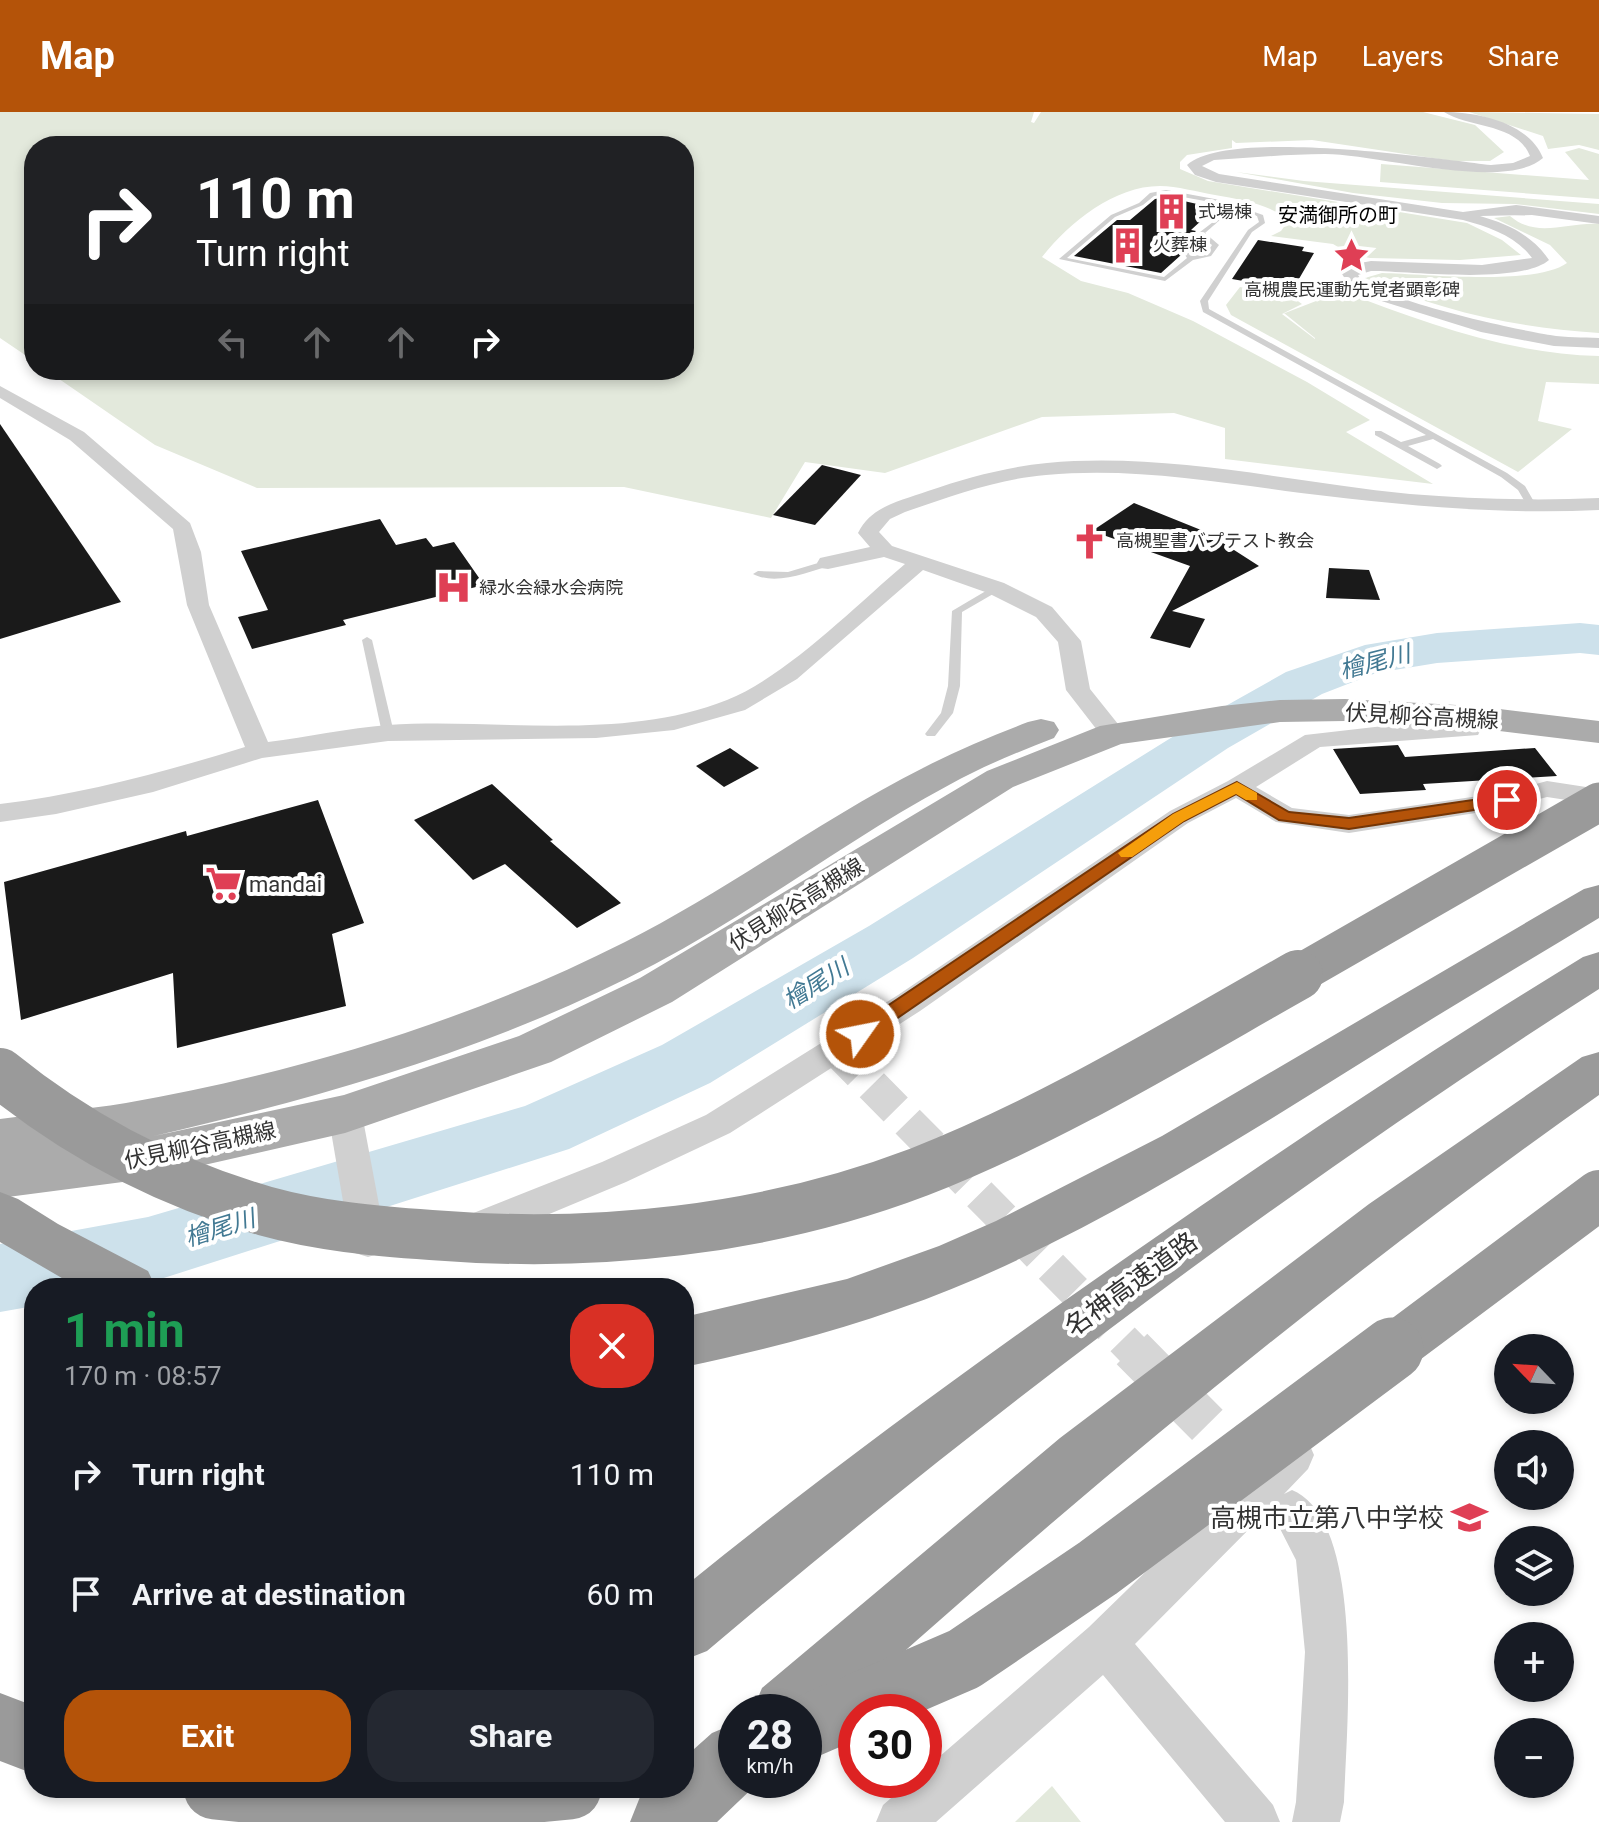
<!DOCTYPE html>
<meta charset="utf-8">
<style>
:root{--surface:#171b24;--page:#242831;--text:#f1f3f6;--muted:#9ea1a6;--accent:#b45309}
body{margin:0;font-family:Roboto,"Noto Sans JP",sans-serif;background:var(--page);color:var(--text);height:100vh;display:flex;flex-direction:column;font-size:30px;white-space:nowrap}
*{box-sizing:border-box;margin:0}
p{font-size:26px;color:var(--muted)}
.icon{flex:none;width:44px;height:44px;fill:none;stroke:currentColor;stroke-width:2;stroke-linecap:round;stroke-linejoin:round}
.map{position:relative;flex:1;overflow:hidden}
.side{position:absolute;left:24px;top:1166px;width:670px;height:520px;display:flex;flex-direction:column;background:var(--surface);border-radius:32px;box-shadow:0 4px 12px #0003}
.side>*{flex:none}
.banner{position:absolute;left:24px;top:24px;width:670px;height:244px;border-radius:32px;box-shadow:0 4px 12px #0003;background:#202124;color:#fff;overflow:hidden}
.needle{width:52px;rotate:295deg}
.buttons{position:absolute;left:1494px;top:1222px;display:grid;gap:16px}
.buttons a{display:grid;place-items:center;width:80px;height:80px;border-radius:50%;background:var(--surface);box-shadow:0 4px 12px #0003;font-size:40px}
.speed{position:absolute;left:718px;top:1582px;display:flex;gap:16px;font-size:40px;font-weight:700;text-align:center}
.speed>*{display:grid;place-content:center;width:104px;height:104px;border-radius:50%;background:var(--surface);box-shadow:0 4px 12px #0003;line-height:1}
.speed small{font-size:20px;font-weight:400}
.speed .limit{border:12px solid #d22;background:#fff;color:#111}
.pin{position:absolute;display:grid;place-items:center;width:68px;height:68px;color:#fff;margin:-34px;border:4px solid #fff;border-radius:50%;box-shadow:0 2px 8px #0007}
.me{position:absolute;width:88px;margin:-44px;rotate:57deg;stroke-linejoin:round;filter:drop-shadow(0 0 6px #0008)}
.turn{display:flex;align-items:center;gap:28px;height:168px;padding:0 40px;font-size:36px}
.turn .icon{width:104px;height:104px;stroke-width:2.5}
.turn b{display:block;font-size:56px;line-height:68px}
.lanes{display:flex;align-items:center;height:76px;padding:0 40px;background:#0003;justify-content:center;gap:40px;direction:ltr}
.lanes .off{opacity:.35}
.round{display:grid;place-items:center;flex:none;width:84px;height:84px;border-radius:32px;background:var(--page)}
.summary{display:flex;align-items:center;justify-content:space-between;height:136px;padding:0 40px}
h1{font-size:48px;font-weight:700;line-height:60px;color:#1e9e55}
.action{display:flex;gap:16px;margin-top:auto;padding:16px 40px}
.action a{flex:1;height:92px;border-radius:32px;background:var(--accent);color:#fff;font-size:32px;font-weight:700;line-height:92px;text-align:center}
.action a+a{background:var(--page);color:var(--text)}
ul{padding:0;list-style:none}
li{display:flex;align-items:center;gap:24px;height:120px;padding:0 40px}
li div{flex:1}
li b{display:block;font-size:30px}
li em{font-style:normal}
header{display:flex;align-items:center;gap:48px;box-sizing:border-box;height:112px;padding:0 40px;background:var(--accent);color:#fff}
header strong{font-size:38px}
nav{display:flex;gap:44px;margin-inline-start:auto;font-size:28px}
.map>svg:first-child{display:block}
</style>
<header>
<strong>Map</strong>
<nav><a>Map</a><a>Layers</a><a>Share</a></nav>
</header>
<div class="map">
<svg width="1599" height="1710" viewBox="0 0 1599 1710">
<rect width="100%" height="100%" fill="#fff"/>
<!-- green -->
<g fill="#e3e9dc">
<path d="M0,0H1034L1031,10L1034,11L1041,0H1423L1475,13L1504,40L1490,49H1452L1312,28L1236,31L1232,28V36L1187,43L1180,50V57L1208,69L1467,111L1502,128L1521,143L1460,148L1370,146L1350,142L1333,132L1271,124L1281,119L1286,112L1284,105C1265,91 1238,87 1215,83C1197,80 1177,74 1160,74C1114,74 1069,111 1042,145L1081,169L1128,181L1193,209L1307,270L1370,308L1346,320L1433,372L1225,347V316L1174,301L1042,305L885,361L805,350L771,406L624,375L257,376L155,333L46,258H684V34H34V249L0,226Z"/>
<polygon points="1469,0 1599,2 1599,38 1579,33 1548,37 1543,24"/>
<polygon points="1579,36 1599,42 1599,87 1380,70 1381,52 1589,68 1565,40"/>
<polygon points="1236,60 1304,69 1599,92 1599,102 1515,92 1442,91 1353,81"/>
<path d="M1510,104C1537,127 1566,110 1599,112V221C1517,216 1440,199 1365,166L1382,161C1425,162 1535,174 1567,151L1550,133L1494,106Z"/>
<path d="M1240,175L1272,181L1285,180L1302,192L1282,202L1315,227V226L1284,201H1285L1342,179C1425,211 1509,242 1599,244V272L1546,270L1538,309L1572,317L1518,360L1231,203L1226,193Z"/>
<polygon points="1052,1674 1081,1710 1015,1710"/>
</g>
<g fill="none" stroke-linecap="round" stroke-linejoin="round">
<!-- river -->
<polygon fill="#cde1eb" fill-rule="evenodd" points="1580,511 1599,513 1599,543 1580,541 1437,551 1376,561 1322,582 1228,636 913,846 710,971 569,1037 148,1171 123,1176 34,1176 34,1194 0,1200 0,1132 148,1105 525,994 662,933 869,814 1190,614 1286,560 1365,533 1437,521"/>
</g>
<!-- building -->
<g fill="#1a1a1a">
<polygon points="1166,85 1215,96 1191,118 1196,119 1184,130 1191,134 1179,135 1181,143 1161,161 1074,144 1117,108 1130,108 1155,87"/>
<polygon points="1258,128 1304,135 1302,139 1314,141 1296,172 1281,170 1278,175 1232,167"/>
<polygon points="0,312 121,490 0,527"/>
<polygon points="822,353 861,363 815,413 773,403"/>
<polygon points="1134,391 1206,420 1259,454 1172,499 1205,507 1190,536 1150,526 1190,454 1092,419"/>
<polygon points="380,407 396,433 426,426 433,435 454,430 484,473 343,508 346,513 252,537 238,505 268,498 241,439"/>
<polygon points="1329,456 1369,458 1380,488 1326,486"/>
<polygon points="1398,633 1405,645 1535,636 1557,664 1423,672 1426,678 1360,682 1333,637"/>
<polygon points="730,636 759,656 724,675 696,654"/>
<polygon points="492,672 553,728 550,729 621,791 577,816 505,752 473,768 414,708"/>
<polygon points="318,688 364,811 332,822 346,894 177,936 173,861 21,908 4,770 186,719 187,724"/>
</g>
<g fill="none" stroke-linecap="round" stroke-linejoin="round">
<!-- minor-tunnel-far1 -->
<polyline stroke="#d6d6d6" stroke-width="34" stroke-dasharray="34 17" stroke-linecap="butt" points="836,937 1134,1239"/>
<!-- minor-tunnel -->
<polyline stroke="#d6d6d6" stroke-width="43" stroke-dasharray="43 21" stroke-linecap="butt" points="1132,1237 1248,1354"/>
<!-- service -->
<g fill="#d0d0d0" fill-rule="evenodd">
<path d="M1166,78L1220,88L1263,103L1265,111L1252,120L1208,189L1209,197L1507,361L1525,374L1537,395L1535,397H1529L1518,378L1501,365L1433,327L1408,334L1440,352L1442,354L1437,357L1375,323V319H1381L1401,330L1426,323L1203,200L1200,189L1248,118L1259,110L1257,104C1226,97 1228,102 1205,121L1219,133L1211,144L1193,148L1165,169L1059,147L1111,103L1139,91L1150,81ZM1166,82L1216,91L1230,97L1187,130L1192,131L1201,125L1212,133L1207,141L1193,144L1185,137H1181L1187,146L1164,165L1067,146L1115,105L1143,93L1154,84Z"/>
<path d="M828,448L833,451L832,453C808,460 776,474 753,462L758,459L788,460Z"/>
<polygon points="996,473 1000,474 1000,478 962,500 960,574 953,601 935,624 927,624 925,622 941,601 948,574 952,499"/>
<polygon points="367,525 372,528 394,621 388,625 382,621 362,528"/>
</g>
<!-- minor -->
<g fill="#d0d0d0" fill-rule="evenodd">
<path d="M1444,0C1479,0 1529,11 1543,46C1504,80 1378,42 1325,42C1288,42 1251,46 1214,48L1202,54L1219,62L1463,100L1516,93L1599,104V112L1532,103L1480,104C1508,112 1532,123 1549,148C1520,173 1410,159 1371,159L1358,163C1372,187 1518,218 1550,223C1566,226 1583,225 1599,226V236L1554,234L1481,220L1375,187L1351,176L1342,162L1355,152L1371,149L1482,153L1532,146C1516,124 1489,115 1463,108L1216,70L1195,63L1187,53C1228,16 1433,46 1491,53L1513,51L1530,44C1517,11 1469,16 1444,0Z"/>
<path d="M0,274L84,320L190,411L201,440L209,493L268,630C308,625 348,616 388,613C499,606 621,630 727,588C788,563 854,495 905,452L884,445L828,457L820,456L817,451L820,446L870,435L858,421C872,393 901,389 928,379C966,366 1006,355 1047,351C1167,340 1291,370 1410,382C1473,387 1536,389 1599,386V398C1499,403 1401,393 1301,381C1218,370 1131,355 1046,363C998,367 951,384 905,400L890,407L879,420L892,434L1004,471L1052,495L1081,529L1090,577L1126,622L1122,627H1104L1066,578L1058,530L1036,505L988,481L923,458L797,567L745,598L674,618L596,626L388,629L262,646L153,680L56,702L0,710V692C84,682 164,660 245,635L187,493L173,417L70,328L0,286Z"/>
<polygon points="1475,598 1484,600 1487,605 1478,623 1320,635 1256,675 1292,696 1349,703 1506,680 1547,669 1599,677 1599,693 1547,685 1507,696 1349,721 1276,710 1236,686 1188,711 920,899 730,1021 626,1070 492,1126 479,1130 466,1126 461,1115 466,1104 602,1050 706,1003 898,883 1170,699 1228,669 1305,623 1401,612 1460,611 1466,600"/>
<polygon points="345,989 357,993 362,1002 386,1130 381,1141 368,1145 355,1141 350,1130 328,1002 333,993"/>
<path d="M1294,1323L1308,1329L1314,1343L1308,1357L1284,1382L1292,1378C1367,1409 1346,1621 1344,1690L1340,1710H1292L1296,1690L1305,1540L1296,1448L1271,1399L1275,1391L1135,1532L1273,1693L1280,1710H1225L1103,1563L936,1710H876L883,1693L912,1668H924V1658L1089,1515L1280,1329Z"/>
</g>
<!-- primary -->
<path fill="#ababab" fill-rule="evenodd" d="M1345,587L1475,594L1599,609V631L1475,616L1345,609L1280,610L1121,632L1013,675L672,890L551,950L345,1021L138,1068L0,1086V1007C42,1001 84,998 126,991C297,961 471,908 625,830C728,778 820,708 923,656C957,638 992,624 1028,610L1041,607L1054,610L1059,618L1054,626C1018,640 983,654 949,673C848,727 757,798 655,852C498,935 326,984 154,1024L344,983L519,924L640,866L987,659L1100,614L1222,594L1280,588Z"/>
<!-- motorway -->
<g fill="#9a9a9a" fill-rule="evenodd">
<path d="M1599,773V806C1523,852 1447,897 1372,944C1244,1024 1116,1105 978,1166C883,1207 785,1234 684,1255V1205L847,1167L939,1134L996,1109L1162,1024L1551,796L1584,777Z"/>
<path d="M1599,840V877C1287,1076 989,1300 707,1539L684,1548V1475C828,1358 978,1249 1130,1143C1278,1040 1429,939 1583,845Z"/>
<path d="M1599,940V983C1321,1179 1062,1396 810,1624L804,1626V1600H752L762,1576L1060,1326L1369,1092L1582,945Z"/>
<polygon points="0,1080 18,1087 58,1112 148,1159 156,1176 79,1176 0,1130"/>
<polygon points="0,1581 34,1594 34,1662 0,1649"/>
<polygon points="736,1611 736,1668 761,1668 717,1710 630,1710 640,1685 650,1676 684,1676 684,1646 712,1621"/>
</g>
<!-- motorway-bridge-far2 -->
<polyline stroke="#9a9a9a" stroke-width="39" points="1294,865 1599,690"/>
<!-- motorway-bridge-far1 -->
<g stroke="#9a9a9a" stroke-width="50">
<path d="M0,961C79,1025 167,1071 265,1099C319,1114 374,1119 431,1123C595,1136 764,1119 919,1060C1052,1008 1174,933 1298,863"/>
<polyline points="1390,1239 1599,1083"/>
</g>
<!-- motorway-bridge -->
<g stroke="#9a9a9a" stroke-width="63">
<polyline points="804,1616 964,1547 1098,1456 1392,1237"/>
<polyline points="215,1676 386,1693 570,1676"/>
</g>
</g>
<!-- route -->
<polygon fill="#b45309" stroke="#753606" stroke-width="2" points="1237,670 1289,700 1349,706 1507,683 1515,688 1507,693 1349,717 1279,708 1236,682 1184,709 867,927 853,927 851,922 853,917 1173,702"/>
<!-- slow -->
<polygon fill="#f59e0b" points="1237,670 1257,681 1257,688 1246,688 1236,682 1184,709 1132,745 1121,745 1118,741 1173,702"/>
<!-- icons -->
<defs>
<symbol id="building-bare" viewBox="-9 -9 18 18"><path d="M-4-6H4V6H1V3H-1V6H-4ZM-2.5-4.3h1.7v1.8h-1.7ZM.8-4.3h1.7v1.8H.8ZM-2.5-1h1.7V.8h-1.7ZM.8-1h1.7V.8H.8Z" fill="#df3f55" stroke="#fff" stroke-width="2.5" paint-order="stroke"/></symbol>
<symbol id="sight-bare" viewBox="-9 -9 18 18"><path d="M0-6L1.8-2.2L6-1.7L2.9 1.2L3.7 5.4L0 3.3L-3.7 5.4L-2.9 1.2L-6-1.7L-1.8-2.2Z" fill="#df3f55" stroke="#fff" stroke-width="2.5" paint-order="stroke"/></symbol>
<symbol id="church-bare" viewBox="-9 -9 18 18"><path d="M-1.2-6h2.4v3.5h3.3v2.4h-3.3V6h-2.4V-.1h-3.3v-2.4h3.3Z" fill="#df3f55" stroke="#fff" stroke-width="2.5" paint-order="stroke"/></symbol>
<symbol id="hospital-bare" viewBox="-9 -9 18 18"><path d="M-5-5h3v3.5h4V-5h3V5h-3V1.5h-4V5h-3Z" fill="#df3f55" stroke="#fff" stroke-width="2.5" paint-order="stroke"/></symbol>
<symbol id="supermarket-bare" viewBox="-9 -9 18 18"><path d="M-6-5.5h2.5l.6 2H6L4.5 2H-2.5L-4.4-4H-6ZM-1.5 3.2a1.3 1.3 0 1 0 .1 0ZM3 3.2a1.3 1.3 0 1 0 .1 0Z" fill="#df3f55" stroke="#fff" stroke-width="2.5" paint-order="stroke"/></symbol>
<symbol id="school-bare" viewBox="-9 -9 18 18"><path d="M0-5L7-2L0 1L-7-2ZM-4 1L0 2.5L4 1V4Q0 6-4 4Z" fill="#df3f55" stroke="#fff" stroke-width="2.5" paint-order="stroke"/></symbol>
</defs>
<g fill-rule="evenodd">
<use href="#building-bare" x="1146" y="74" width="51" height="51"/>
<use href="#building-bare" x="1102" y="108" width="51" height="51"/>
<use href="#sight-bare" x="1326" y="118" width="51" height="51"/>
<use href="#church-bare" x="1064" y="404" width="51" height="51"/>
<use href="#hospital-bare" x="428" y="450" width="51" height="51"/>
<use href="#supermarket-bare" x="198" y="746" width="51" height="51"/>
<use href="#school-bare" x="1444" y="1380" width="51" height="51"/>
</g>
<g text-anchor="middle" stroke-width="8" stroke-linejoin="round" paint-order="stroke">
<!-- far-poi labels -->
<g font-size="18" fill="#333" stroke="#fff" text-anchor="start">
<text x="1198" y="106">式場棟</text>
<text x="1153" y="139">火葬棟</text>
<text x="1352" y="184" text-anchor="middle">高槻農民運動先覚者顕彰碑</text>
<text x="1116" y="435">高槻聖書バプテスト教会</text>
<text x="479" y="482">緑水会緑水会病院</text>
</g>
<!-- far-neighbourhood labels -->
<g font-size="20" fill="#000" stroke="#fff">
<text x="1338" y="110">安満御所の町</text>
</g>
<!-- street labels -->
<g font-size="22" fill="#333" stroke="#fff">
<text transform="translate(1422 604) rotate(3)" y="8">伏見柳谷高槻線</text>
<text transform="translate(796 792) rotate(-32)" y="8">伏見柳谷高槻線</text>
<text transform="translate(200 1033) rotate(-12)" y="8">伏見柳谷高槻線</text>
</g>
<!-- poi labels -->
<g font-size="22" fill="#333" stroke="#fff" text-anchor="start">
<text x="249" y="780">mandai</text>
</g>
<!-- water labels -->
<g font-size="24" font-style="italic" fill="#427993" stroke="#fff">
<text transform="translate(1375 550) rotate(-14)" y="8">檜尾川</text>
<text transform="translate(816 872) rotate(-32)" y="8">檜尾川</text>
<text transform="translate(220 1116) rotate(-17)" y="8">檜尾川</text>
</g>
<!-- near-street labels -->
<g font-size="26" fill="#333" stroke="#fff">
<text transform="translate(1131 1172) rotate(-36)" y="9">名神高速道路</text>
</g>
<!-- near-poi labels -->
<g font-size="26" fill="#333" stroke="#fff" text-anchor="end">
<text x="1444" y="1415">高槻市立第八中学校</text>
</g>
</g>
</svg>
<div class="buttons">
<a><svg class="needle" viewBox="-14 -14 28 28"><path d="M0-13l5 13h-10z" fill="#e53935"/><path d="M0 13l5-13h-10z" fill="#9ea1a6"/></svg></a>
<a><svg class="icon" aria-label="sound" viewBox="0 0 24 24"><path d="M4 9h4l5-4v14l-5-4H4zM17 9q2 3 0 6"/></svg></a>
<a><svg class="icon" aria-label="layers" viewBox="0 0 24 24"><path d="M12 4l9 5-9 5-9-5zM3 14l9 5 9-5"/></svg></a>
<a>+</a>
<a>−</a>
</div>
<div class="speed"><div>28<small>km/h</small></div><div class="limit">30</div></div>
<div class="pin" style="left:1507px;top:688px;background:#d93025"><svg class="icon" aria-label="arrive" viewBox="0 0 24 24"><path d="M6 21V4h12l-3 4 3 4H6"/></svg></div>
<svg class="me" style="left:860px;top:922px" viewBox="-20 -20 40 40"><circle r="17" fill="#b45309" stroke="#fff" stroke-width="3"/><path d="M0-11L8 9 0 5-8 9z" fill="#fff"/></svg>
<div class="banner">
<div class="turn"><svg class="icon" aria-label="right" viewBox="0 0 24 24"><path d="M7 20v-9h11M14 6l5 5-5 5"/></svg><div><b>110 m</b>Turn right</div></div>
<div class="lanes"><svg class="icon off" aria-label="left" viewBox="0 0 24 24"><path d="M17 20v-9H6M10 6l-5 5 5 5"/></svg><svg class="icon off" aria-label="ahead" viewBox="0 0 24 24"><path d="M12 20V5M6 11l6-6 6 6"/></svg><svg class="icon off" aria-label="ahead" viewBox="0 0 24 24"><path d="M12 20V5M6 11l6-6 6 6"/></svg><svg class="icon" aria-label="right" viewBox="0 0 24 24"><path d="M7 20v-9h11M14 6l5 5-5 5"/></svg></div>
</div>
<section class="side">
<div class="summary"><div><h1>1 min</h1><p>170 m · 08:57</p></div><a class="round" style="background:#d93025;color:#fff"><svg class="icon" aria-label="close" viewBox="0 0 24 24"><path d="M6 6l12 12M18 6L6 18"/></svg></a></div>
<ul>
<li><svg class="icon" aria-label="right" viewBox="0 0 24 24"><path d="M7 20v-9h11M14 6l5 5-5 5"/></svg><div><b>Turn right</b></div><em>110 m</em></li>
<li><svg class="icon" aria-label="arrive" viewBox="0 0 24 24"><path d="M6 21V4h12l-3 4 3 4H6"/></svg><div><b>Arrive at destination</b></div><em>60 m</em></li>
</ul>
<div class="action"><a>Exit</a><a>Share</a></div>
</section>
</div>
